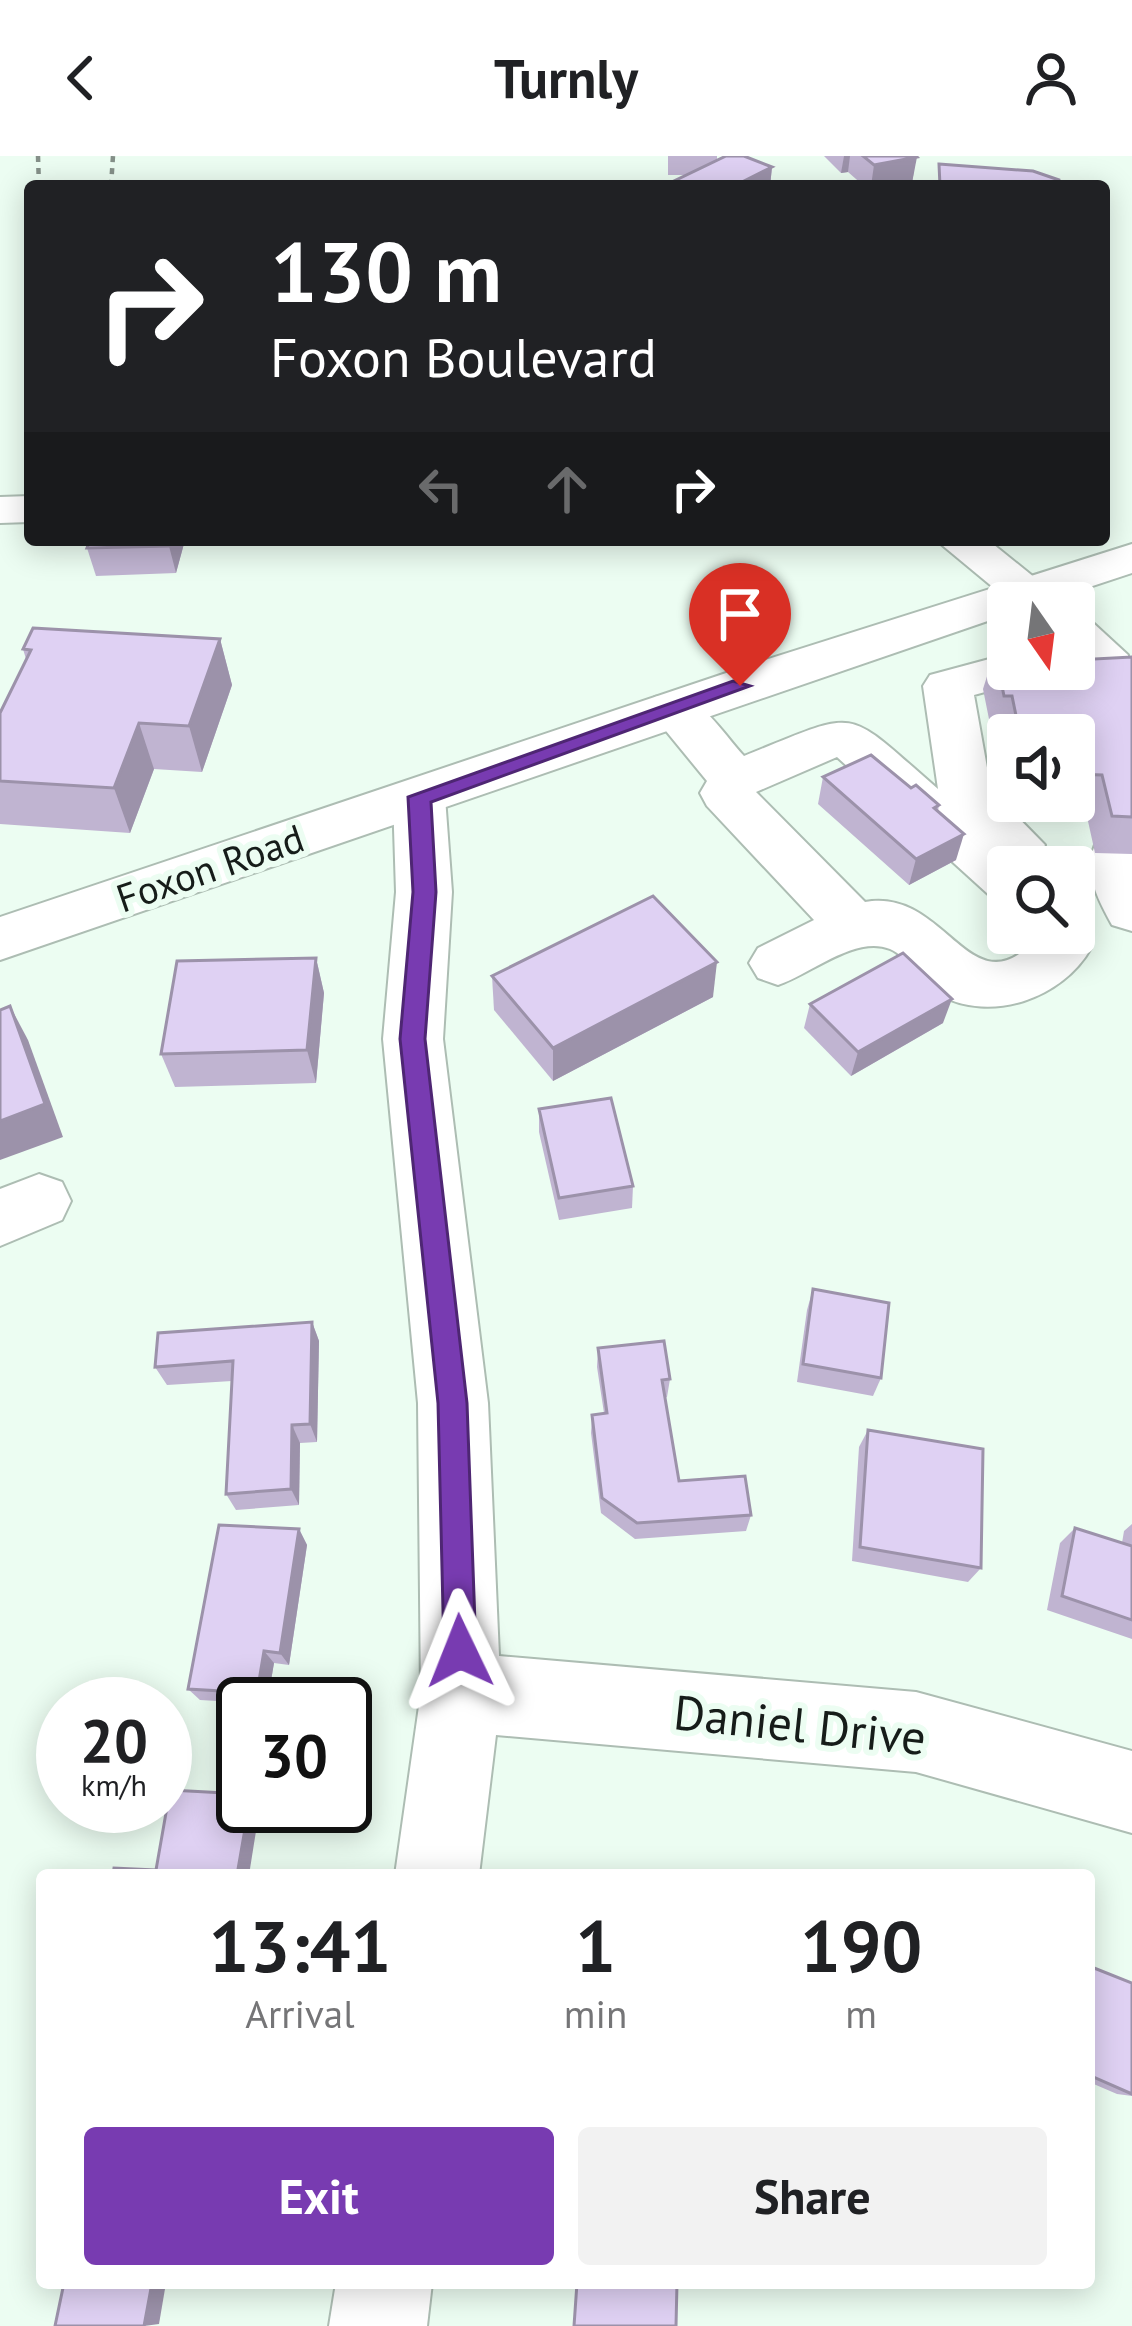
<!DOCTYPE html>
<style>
:root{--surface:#fff;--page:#f2f2f2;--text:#202124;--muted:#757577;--accent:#783bb1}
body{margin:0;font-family:"PT Sans",sans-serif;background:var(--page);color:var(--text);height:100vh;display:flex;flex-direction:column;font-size:45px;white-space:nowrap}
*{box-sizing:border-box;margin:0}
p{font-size:39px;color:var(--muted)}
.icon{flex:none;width:66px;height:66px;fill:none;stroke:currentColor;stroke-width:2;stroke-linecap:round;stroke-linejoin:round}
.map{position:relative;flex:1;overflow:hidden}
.panel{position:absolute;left:36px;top:1713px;width:1059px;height:420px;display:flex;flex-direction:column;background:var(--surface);border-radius:12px;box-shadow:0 6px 30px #0003}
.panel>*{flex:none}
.guide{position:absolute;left:24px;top:24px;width:1086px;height:366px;border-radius:12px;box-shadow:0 6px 30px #0003;background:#202124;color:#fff;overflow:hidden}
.needle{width:78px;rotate:166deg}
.buttons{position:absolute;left:987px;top:426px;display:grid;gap:24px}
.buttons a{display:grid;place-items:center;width:108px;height:108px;border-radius:12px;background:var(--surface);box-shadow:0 6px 30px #0003;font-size:60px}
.speed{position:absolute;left:36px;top:1521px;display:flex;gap:24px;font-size:60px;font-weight:700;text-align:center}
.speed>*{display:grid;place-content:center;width:156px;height:156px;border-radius:50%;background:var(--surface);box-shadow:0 6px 30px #0003;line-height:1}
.speed small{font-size:30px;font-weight:400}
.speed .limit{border:6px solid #111;border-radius:18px;background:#fff;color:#111}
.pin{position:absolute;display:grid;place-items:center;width:102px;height:102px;color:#fff;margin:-123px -51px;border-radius:50% 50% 50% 0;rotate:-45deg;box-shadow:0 0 12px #0007}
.pin .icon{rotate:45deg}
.me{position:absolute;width:132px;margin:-66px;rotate:358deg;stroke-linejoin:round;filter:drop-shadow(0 0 9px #0008)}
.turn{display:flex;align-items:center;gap:42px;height:252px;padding:0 48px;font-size:54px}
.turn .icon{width:156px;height:156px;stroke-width:2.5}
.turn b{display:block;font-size:84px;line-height:102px}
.lanes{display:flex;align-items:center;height:114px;padding:0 48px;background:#0003;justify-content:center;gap:60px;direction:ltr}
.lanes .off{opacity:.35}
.eta{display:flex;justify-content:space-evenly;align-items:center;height:204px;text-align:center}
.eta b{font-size:72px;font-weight:600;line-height:84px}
.action{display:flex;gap:24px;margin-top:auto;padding:24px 48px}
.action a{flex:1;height:138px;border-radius:12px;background:var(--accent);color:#fff;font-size:48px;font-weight:600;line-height:138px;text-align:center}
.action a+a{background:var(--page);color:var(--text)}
header{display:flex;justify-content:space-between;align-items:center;height:156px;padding:0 48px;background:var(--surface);font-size:54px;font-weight:600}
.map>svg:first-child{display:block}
</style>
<header><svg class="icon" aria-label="back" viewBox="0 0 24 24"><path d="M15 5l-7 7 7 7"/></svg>Turnly<svg class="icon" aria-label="person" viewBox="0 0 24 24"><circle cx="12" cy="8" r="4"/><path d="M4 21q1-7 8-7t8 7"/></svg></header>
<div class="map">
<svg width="1132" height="2170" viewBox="0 0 1132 2170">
<rect width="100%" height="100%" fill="#ecfdf2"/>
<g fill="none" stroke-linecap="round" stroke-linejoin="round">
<defs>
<g id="minor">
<polygon points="30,340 30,366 0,367 0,341"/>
<polygon points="936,384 988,384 1066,447 1012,447"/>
<path d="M1074,461L1091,465L1128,499V521C1102,528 1093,520 1074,503Z"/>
<path d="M1008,498V513H1037L1029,524L974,539L991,634L1045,689L1037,703L1024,707L1028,711H1008V744L988,738L837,601L756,636L865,746C945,731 969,851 1032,787L1030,777H1074V761L1091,792C1063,842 991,868 938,838C920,828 909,801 890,793C855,779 811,818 778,829L758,822L749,807L758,792L814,764L707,650L700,637L707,625L648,553L655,541C697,530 718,572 744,600C863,552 842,550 938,633L923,530L930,519Z"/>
<polygon points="419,623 438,628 445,641 452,736 443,883 488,1247 499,1500 916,1536 1132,1595 1132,1677 916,1616 496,1579 479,1719 395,1719 421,1536 418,1247 383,883 396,736 393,641 400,628"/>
<path d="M1117,678L1132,682V775L1112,769C1097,742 1081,712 1098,683Z"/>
<polygon points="39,1018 62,1026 71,1045 62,1064 0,1090 0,1033"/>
<polygon points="336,2127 432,2127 427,2170 329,2170"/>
</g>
<polygon id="major" points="1132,388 1132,417 1041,447 1008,447 1008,458 0,804 0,761 756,507"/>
</defs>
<!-- minor casing -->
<use href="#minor" stroke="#adbdb3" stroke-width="4"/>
<!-- major casing -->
<use href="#major" stroke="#adbdb3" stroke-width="4"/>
<!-- path -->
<g stroke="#859089" stroke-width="4.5" stroke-dasharray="6 6" stroke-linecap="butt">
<polyline points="38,0 39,30"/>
<polyline points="111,30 113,0"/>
</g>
<!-- minor -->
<use href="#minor" fill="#fff" fill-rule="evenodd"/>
<!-- major -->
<use href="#major" fill="#fff" fill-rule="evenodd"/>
</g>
<!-- wall -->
<g fill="#c0b4d1">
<polygon points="668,0 717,0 717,4 772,11 770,30 670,30 670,27 686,19 668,19"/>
<polygon points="824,0 916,0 912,27 896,30 864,30 848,16 841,17"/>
<polygon points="90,384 185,384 176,417 96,420 87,392"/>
<polygon points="220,483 232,529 202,616 154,613 130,677 0,668 0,557 26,503 23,493"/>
<polygon points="995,495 1076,504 1132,501 1132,698 1095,697 1086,656 1014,654 1012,645 1074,645 1074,579 1008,579 1008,621 1000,578 992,578 983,533"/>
<polygon points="823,621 911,632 939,649 938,655 956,704 909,729 818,648"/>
<polygon points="316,802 324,837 316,927 175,931 161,898"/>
<polygon points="492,820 713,841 553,925 494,854"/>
<polygon points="810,848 943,867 851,920 804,872"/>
<polygon points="539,953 633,1030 632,1052 559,1064 539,976"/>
<polygon points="813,1133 881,1222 873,1240 797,1226 807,1154"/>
<polygon points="312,1166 319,1185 317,1286 300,1287 299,1349 236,1354 226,1338 232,1225 167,1229 155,1211"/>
<polygon points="598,1192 670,1223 667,1241 665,1242 679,1325 751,1359 746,1375 635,1383 601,1357 591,1277 592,1259 604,1257 597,1211"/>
<polygon points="868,1274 981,1412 968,1426 852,1405 859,1291"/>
<polygon points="1132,1368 1132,1483 1047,1454 1060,1387 1075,1372 1122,1387 1124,1375"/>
<polygon points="299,1373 307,1389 289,1509 274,1507 267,1548 200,1544 188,1533"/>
<polygon points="1089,1810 1132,1827 1132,1940 1117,1938 1089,1926"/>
</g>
<!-- shaded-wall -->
<g fill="#9c92aa">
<polygon points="844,0 850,0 848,16 841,17"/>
<polygon points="917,1 912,27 896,30 871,30 874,9"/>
<polygon points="772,11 770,30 734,30"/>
<polygon points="170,384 185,384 176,417 169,390"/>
<polygon points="220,483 232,529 202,616 189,570"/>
<polygon points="139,567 154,613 130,677 114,632"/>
<polygon points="964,678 956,704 909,729 916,703"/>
<polygon points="316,802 324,837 316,927 307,894"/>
<polygon points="717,806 713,841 553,925 553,892"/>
<polygon points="952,843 943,867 851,920 858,896"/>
<polygon points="10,850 28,884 63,981 0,1004 0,965"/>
<polygon points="312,1166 319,1185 317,1286 310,1268"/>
<polygon points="292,1269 300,1287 299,1349 291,1333"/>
<polygon points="299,1373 307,1389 289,1509 280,1497"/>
<polygon points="264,1495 274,1507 267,1548 257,1537"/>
<polygon points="249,1650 260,1650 249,1719 237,1719"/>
<polygon points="152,2127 166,2127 159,2168 144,2170"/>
</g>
<!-- building -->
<g fill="#dfd1f3" stroke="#9c92aa" stroke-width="3">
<polygon points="726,0 744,0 772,11 734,30 677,30 670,27"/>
<polygon points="863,0 916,0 917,1 874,9"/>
<polygon points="939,8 1033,15 1059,24 1060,30 940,30"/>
<polygon points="90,384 170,384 169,390 87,392"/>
<polygon points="33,472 220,483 189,570 139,567 114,632 0,625 0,557 31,494 23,493"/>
<polygon points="995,495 1008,495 1008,513 1074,513 1074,497 1076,504 1132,501 1132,661 1112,660 1102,619 1074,618 1074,579 1020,579 1012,540 1004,540"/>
<polygon points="871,599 911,632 916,629 939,649 934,652 964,678 916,703 823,621"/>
<polygon points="653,740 717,806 553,892 492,820"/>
<polygon points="903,797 952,843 858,896 810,848"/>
<polygon points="316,802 307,894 161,898 177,805"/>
<polygon points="10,850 45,948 0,965 0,854"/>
<polygon points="611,942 633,1030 559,1042 539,953"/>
<polygon points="813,1133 889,1147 881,1222 803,1208"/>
<polygon points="312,1166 310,1268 292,1269 291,1333 226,1338 233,1205 155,1211 158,1177"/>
<polygon points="664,1185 670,1223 662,1224 679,1325 745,1320 751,1359 637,1367 602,1342 592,1259 607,1257 598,1192"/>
<polygon points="868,1274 983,1293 981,1412 860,1391"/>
<polygon points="219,1369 299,1373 280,1497 264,1495 257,1537 188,1533"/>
<polygon points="1075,1372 1132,1390 1132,1464 1062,1440"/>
<polygon points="170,1634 243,1638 243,1650 249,1650 237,1719 113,1719 114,1712 156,1714"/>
<polygon points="1089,1810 1132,1827 1132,1938 1089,1919"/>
<polygon points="64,2127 152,2127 144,2170 55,2170"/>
<polygon points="577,2127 677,2127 676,2170 574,2170"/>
</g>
<!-- route -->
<polygon fill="#783bb1" stroke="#4e2673" stroke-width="3" points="733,525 750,530 431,646 436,736 425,883 467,1247 476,1495 471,1506 460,1511 448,1506 444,1495 438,1247 400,883 413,736 408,641"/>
<g text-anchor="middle" stroke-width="12" stroke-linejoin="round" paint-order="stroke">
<!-- street labels -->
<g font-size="39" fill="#161c19" stroke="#ecfdf2">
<text transform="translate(210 712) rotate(-19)" y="14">Foxon Road</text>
</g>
<!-- near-street labels -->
<g font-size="48" fill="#161c19" stroke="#ecfdf2">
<text transform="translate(800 1569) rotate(6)" y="17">Daniel Drive</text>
</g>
</g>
</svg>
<div class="buttons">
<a><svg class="needle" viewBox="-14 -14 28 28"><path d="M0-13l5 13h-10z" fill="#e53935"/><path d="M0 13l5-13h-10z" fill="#757577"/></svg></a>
<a><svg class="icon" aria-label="sound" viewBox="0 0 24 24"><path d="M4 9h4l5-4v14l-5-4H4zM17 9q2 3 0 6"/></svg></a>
<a><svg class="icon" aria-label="search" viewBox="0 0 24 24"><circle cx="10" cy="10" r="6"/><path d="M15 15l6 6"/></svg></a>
</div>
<div class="speed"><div>20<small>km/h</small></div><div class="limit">30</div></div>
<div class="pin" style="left:740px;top:530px;background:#d93025"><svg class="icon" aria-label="arrive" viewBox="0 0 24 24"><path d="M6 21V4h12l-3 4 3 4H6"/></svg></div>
<svg class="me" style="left:460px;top:1495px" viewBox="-20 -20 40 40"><path d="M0-17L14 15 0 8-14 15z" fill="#783bb1" stroke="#fff" stroke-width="4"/></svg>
<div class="guide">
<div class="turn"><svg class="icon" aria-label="right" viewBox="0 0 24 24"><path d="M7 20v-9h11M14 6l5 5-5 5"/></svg><div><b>130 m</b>Foxon Boulevard</div></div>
<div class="lanes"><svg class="icon off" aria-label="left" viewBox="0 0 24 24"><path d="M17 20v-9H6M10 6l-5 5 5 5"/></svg><svg class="icon off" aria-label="ahead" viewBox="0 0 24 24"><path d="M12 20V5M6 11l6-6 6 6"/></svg><svg class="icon" aria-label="right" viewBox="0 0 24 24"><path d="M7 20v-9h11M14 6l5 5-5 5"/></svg></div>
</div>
<section class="panel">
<div class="eta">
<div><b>13:41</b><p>Arrival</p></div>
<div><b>1</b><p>min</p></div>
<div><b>190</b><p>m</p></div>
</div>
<div class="action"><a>Exit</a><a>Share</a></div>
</section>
</div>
